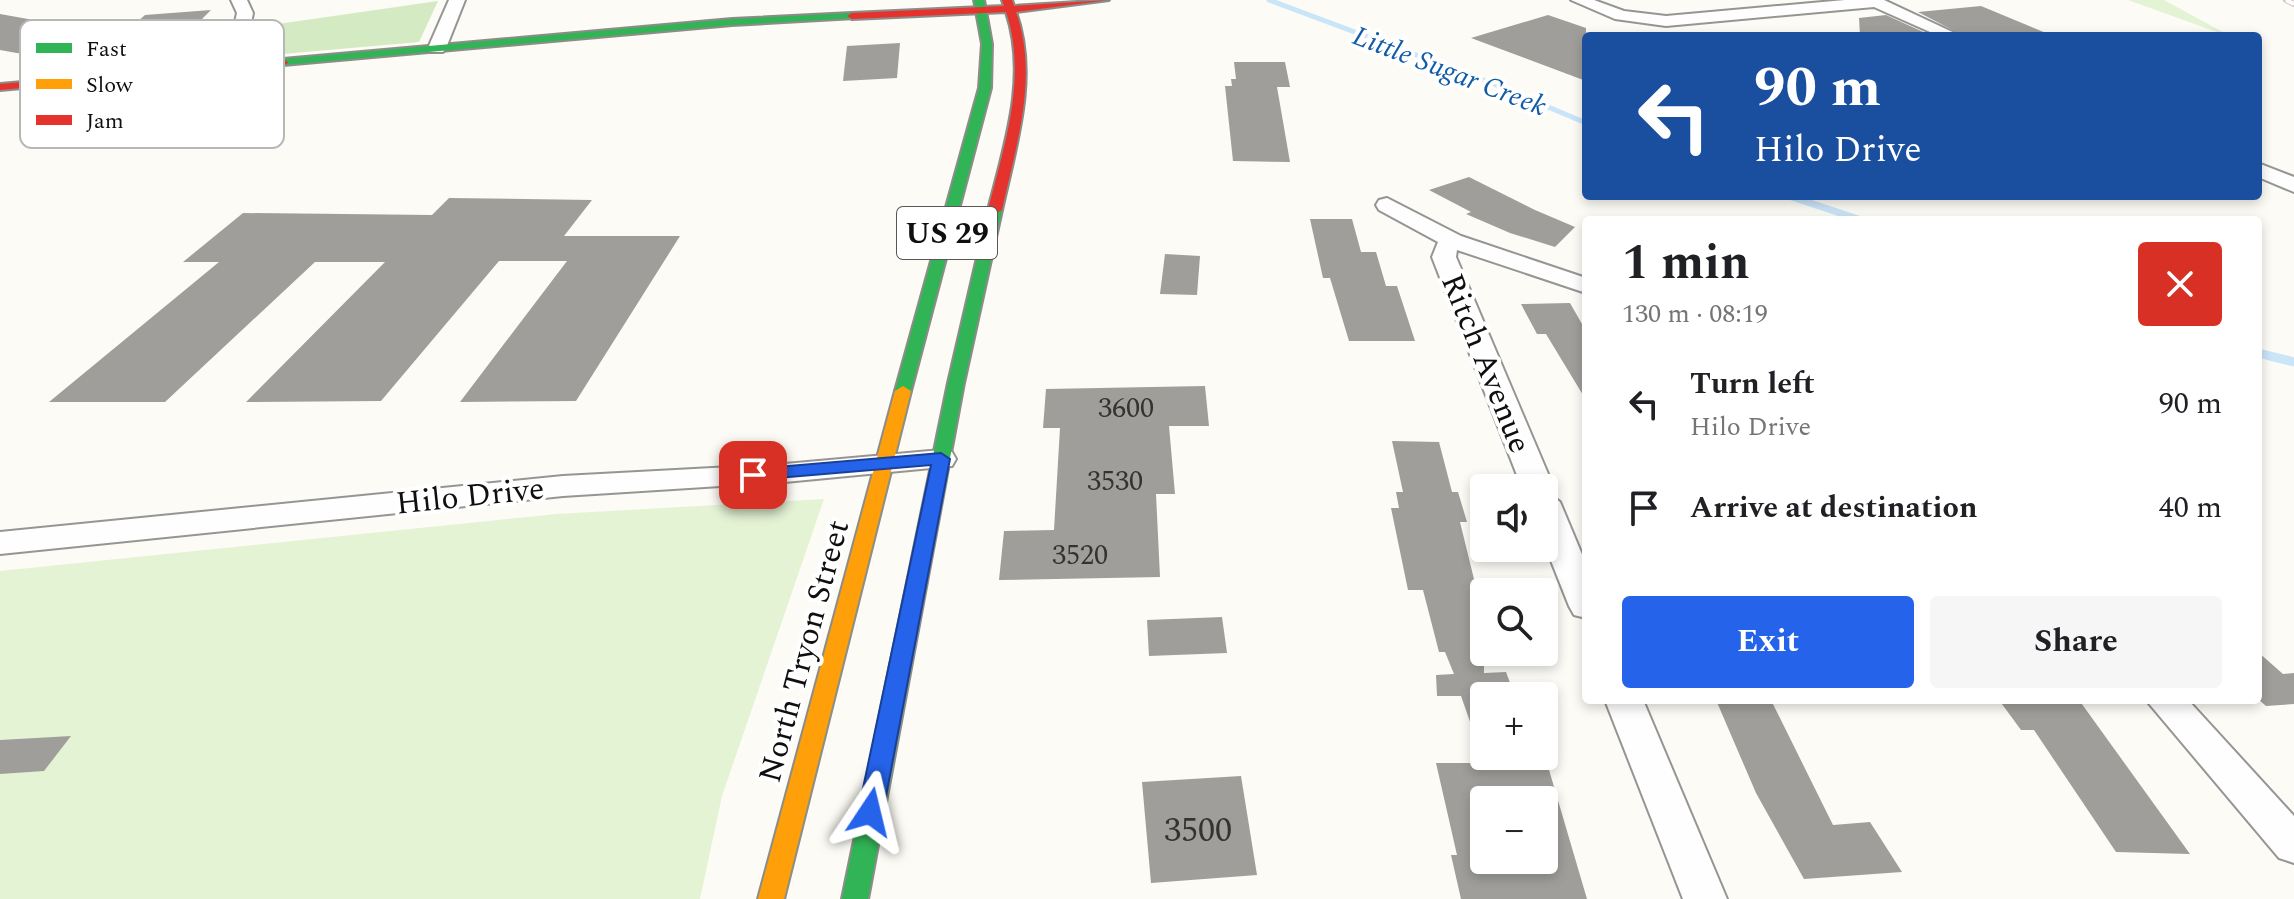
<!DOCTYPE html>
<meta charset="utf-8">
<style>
:root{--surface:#fff;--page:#f6f6f6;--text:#202124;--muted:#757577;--accent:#2563eb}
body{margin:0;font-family:Spectral,serif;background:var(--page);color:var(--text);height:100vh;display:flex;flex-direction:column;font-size:30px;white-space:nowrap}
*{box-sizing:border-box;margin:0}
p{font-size:26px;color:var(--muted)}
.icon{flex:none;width:44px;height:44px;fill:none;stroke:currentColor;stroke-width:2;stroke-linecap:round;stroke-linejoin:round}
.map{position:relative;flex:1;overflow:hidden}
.drawer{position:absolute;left:1582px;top:216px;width:680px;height:488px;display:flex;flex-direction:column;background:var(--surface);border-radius:8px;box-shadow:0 4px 12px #0003}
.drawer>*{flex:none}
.banner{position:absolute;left:1582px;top:32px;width:680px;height:168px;border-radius:8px;box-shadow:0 4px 12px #0003;background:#1a4fa0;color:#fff;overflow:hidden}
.buttons{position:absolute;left:1470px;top:474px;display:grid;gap:16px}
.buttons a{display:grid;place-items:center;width:88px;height:88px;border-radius:8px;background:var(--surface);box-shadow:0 4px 12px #0003;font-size:40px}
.pin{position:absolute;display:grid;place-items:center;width:68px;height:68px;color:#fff;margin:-34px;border-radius:16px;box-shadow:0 4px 12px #0006}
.me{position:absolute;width:88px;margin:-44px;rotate:10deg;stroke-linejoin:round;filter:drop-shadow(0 0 6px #0008)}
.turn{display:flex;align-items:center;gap:28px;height:168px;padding:0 40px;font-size:36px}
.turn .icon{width:104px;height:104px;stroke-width:2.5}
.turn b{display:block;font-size:56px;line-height:68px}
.round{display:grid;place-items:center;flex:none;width:84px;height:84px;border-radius:8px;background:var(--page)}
.headline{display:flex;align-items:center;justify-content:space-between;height:136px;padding:0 40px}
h1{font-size:48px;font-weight:700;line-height:60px}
.primary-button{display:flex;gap:16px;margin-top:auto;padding:16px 40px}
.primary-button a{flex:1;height:92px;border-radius:8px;background:var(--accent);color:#fff;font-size:32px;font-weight:700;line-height:92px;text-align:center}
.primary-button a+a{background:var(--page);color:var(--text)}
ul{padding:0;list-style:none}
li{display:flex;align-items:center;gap:24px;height:104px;padding:0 40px}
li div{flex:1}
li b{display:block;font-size:30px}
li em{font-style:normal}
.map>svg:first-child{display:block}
</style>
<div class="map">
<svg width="2294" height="899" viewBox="0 0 2294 899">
<rect width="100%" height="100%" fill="#fcfbf5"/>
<!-- green -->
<g fill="#e4f3d4">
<polygon points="2128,0 2164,0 2230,36 2228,36"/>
<polygon points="824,499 722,796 700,899 0,899 0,571 556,514"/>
</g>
<!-- forest -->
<polygon fill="#d3eac2" points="438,1 419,42 260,56 264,26"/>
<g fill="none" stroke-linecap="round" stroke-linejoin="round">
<!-- stream-far2 -->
<polyline stroke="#cae4f8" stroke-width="5" points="1269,0 1494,84 1586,123"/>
<!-- stream-far1 -->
<polyline stroke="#cae4f8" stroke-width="7" points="1789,196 1861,220"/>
<!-- stream -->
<polyline stroke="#cae4f8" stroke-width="9" points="2258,353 2294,362"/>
</g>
<!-- building -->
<g fill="#a09e9a" fill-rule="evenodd">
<polygon points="1981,6 2051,35 2051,36 1964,36 1918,12"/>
<polygon points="211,10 168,53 95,59 145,15"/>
<polygon points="0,14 101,32 28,55 0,50"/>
<polygon points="1548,15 1586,28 1586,81 1471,38"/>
<polygon points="1886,15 1932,36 1860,36 1859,18"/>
<polygon points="900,43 897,78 843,81 847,46"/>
<polygon points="1234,62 1285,62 1290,87 1277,87 1290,162 1233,161 1225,86 1232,86 1231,79 1236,79"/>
<polygon points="1469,177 1535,210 1575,227 1555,247 1510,233 1466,214 1471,212 1429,190"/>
<polygon points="449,198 592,200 564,236 680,236 576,401 460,402 567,261 499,261 381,401 246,402 385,262 315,262 165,402 49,402 219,262 183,262 243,213 432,215"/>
<polygon points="1310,219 1352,219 1361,252 1376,252 1386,286 1397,286 1415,341 1349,341 1330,278 1323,278"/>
<polygon points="1165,254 1200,256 1197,295 1160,294"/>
<polygon points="1570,303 1586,331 1586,400 1546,334 1537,334 1521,304"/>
<polygon points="1205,386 1209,426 1169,426 1175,494 1156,494 1160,577 999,580 1004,531 1054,530 1060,428 1043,428 1046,389"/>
<polygon points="1392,441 1439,442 1452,492 1458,492 1467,522 1460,522 1484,620 1484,673 1506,672 1515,696 1484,696 1484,750 1480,750 1461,696 1437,696 1436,675 1454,674 1445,652 1439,652 1423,590 1408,590 1391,508 1399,508 1396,492 1403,492"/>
<polygon points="1222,617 1227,653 1149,656 1147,620"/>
<polygon points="2258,652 2283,674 2294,673 2294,704 2266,706 2258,699"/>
<polygon points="1716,700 1771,700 1833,825 1870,822 1902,872 1804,879 1756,793"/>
<polygon points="1999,700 2079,700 2190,854 2116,852 2034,730 2021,730"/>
<polygon points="71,736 44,771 0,774 0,740"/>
<path d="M1436,763H1547L1587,899H1461L1451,855H1457ZM1484,800H1544V860H1484Z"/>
<polygon points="1241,776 1257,875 1151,883 1142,782"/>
</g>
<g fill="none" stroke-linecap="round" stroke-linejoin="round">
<defs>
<g id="street">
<polygon points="231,0 247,0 253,13 251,23 212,73 200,73 197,69 200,65 235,22 237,13"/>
<polygon points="449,0 465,0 446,48 443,52 431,52 428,48"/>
<polygon points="1571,0 1594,0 1624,11 1666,16 1845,0 1884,0 1961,36 1939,36 1874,7 1666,26 1615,19"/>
<polygon points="2258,163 2294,177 2294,192 2258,177"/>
<polygon points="1387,198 1461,236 1586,278 1586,293 1457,250 1456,257 1554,488 1550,494 1560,502 1586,564 1586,618 1574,615 1569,606 1544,543 1544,488 1522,488 1432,257 1438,242 1379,210 1376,205 1379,200"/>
<polygon points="941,450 952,452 956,459 952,466 785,482 563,496 0,554 0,532 563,476 785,464"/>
<polygon points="1605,700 1643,700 1727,899 1683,899"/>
<polygon points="2146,700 2188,700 2294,816 2294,863 2279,858"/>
</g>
<g id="fast">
<polygon points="974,0 984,0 992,44 991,88 911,391 903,396 895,391 979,88 982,44"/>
<polygon points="852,13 855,14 855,18 732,25 283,65 278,62 283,59 732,19"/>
<polygon points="995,206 1002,210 964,383 868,899 842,899 948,383 988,210"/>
</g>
<polygon id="slow" points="903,386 911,391 784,899 758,899 895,391"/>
<g id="jam">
<path d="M1002,0H1012L1014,6L1109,0L1016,12C1039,76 1016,146 1002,210L995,214L988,210C1004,146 1028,77 1006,12L852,19L847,16L852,13L1004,6Z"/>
<polygon points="283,59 288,62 287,64 0,90 0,84"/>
</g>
</defs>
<!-- street casing -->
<use href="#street" stroke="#969593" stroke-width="4"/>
<!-- fast casing -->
<use href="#fast" stroke="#8c8c89" stroke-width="4"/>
<!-- slow casing -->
<use href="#slow" stroke="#8c8c89" stroke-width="4"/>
<!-- jam casing -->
<use href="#jam" stroke="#8c8c89" stroke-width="4"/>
<!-- street -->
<use href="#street" fill="#fffefe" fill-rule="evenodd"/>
<!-- fast -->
<use href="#fast" fill="#30b455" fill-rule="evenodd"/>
<!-- slow -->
<use href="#slow" fill="#ff9f0a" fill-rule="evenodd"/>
<!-- jam -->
<use href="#jam" fill="#e5322d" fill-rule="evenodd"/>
<defs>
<polyline id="rail" points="2286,0 2294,4"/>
</defs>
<!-- rail casing -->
<use href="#rail" stroke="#d9c5c4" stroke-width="6"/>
<!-- rail -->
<use href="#rail" stroke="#fff" stroke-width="4" stroke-dasharray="11" stroke-linecap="butt"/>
</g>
<!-- route -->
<polygon fill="#2563eb" stroke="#184099" stroke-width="2" points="941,453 950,459 883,812 879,819 870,822 862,819 858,812 931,465 753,480 744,475 753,469"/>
<g text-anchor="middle" stroke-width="8" stroke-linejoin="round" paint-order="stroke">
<!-- far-water labels -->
<g font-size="28" font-style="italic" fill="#125ca7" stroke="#fff">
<text transform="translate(1450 70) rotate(21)" y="10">Little Sugar Creek</text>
</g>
<!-- number labels -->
<g font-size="28" fill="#333332">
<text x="1126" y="417">3600</text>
<text x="1115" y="490">3530</text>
<text x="1080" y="564">3520</text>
</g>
<!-- shield labels -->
<rect fill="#fff" stroke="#575757" stroke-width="2" x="897" y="207" width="100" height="52" rx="6"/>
<g font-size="30" font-weight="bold" fill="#0f0f0f">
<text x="947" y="243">US 29</text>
</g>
<!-- street labels -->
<g font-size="32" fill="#0f0f0f" stroke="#fff">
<text transform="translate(1487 363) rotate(68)" y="11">Ritch Avenue</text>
<text transform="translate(470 495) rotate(-6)" y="11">Hilo Drive</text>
<text transform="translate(803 651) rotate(-75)" y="11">North Tryon Street</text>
</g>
<!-- near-number labels -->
<g font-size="34" fill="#333332">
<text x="1198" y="841">3500</text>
</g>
</g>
<!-- legend -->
<rect x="20" y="20" width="264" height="128" rx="12" fill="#fff" stroke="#b7b7b7" stroke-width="2"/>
<rect x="36" y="43" width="36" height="10" fill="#30b455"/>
<rect x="36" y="79" width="36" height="10" fill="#ff9f0a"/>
<rect x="36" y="115" width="36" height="10" fill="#e5322d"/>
<g font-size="22" fill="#0f0f0f">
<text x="86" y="56">Fast</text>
<text x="86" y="92">Slow</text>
<text x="86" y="128">Jam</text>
</g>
</svg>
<div class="buttons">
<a><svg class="icon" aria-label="sound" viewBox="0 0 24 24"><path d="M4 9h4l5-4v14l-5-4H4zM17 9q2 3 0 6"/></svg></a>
<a><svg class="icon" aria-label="search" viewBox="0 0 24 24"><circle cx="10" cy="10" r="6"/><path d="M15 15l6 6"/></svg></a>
<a>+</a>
<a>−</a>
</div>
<div class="pin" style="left:753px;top:475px;background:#d93025"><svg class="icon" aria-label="arrive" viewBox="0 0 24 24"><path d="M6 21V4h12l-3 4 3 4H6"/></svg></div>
<svg class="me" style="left:870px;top:812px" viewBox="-20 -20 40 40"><path d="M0-17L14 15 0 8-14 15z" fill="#2563eb" stroke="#fff" stroke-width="4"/></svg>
<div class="banner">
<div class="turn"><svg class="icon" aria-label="left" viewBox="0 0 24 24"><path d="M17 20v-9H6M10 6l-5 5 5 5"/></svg><div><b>90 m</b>Hilo Drive</div></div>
</div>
<section class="drawer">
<div class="headline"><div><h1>1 min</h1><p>130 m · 08:19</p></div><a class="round" style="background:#d93025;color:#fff"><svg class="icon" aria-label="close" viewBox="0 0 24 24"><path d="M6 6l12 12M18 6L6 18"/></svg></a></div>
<ul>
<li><svg class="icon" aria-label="left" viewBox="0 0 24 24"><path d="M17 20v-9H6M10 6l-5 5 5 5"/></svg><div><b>Turn left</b><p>Hilo Drive</p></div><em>90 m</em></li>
<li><svg class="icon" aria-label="arrive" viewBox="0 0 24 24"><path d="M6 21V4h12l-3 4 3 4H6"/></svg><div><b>Arrive at destination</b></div><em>40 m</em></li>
</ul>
<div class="primary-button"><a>Exit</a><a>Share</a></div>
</section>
</div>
